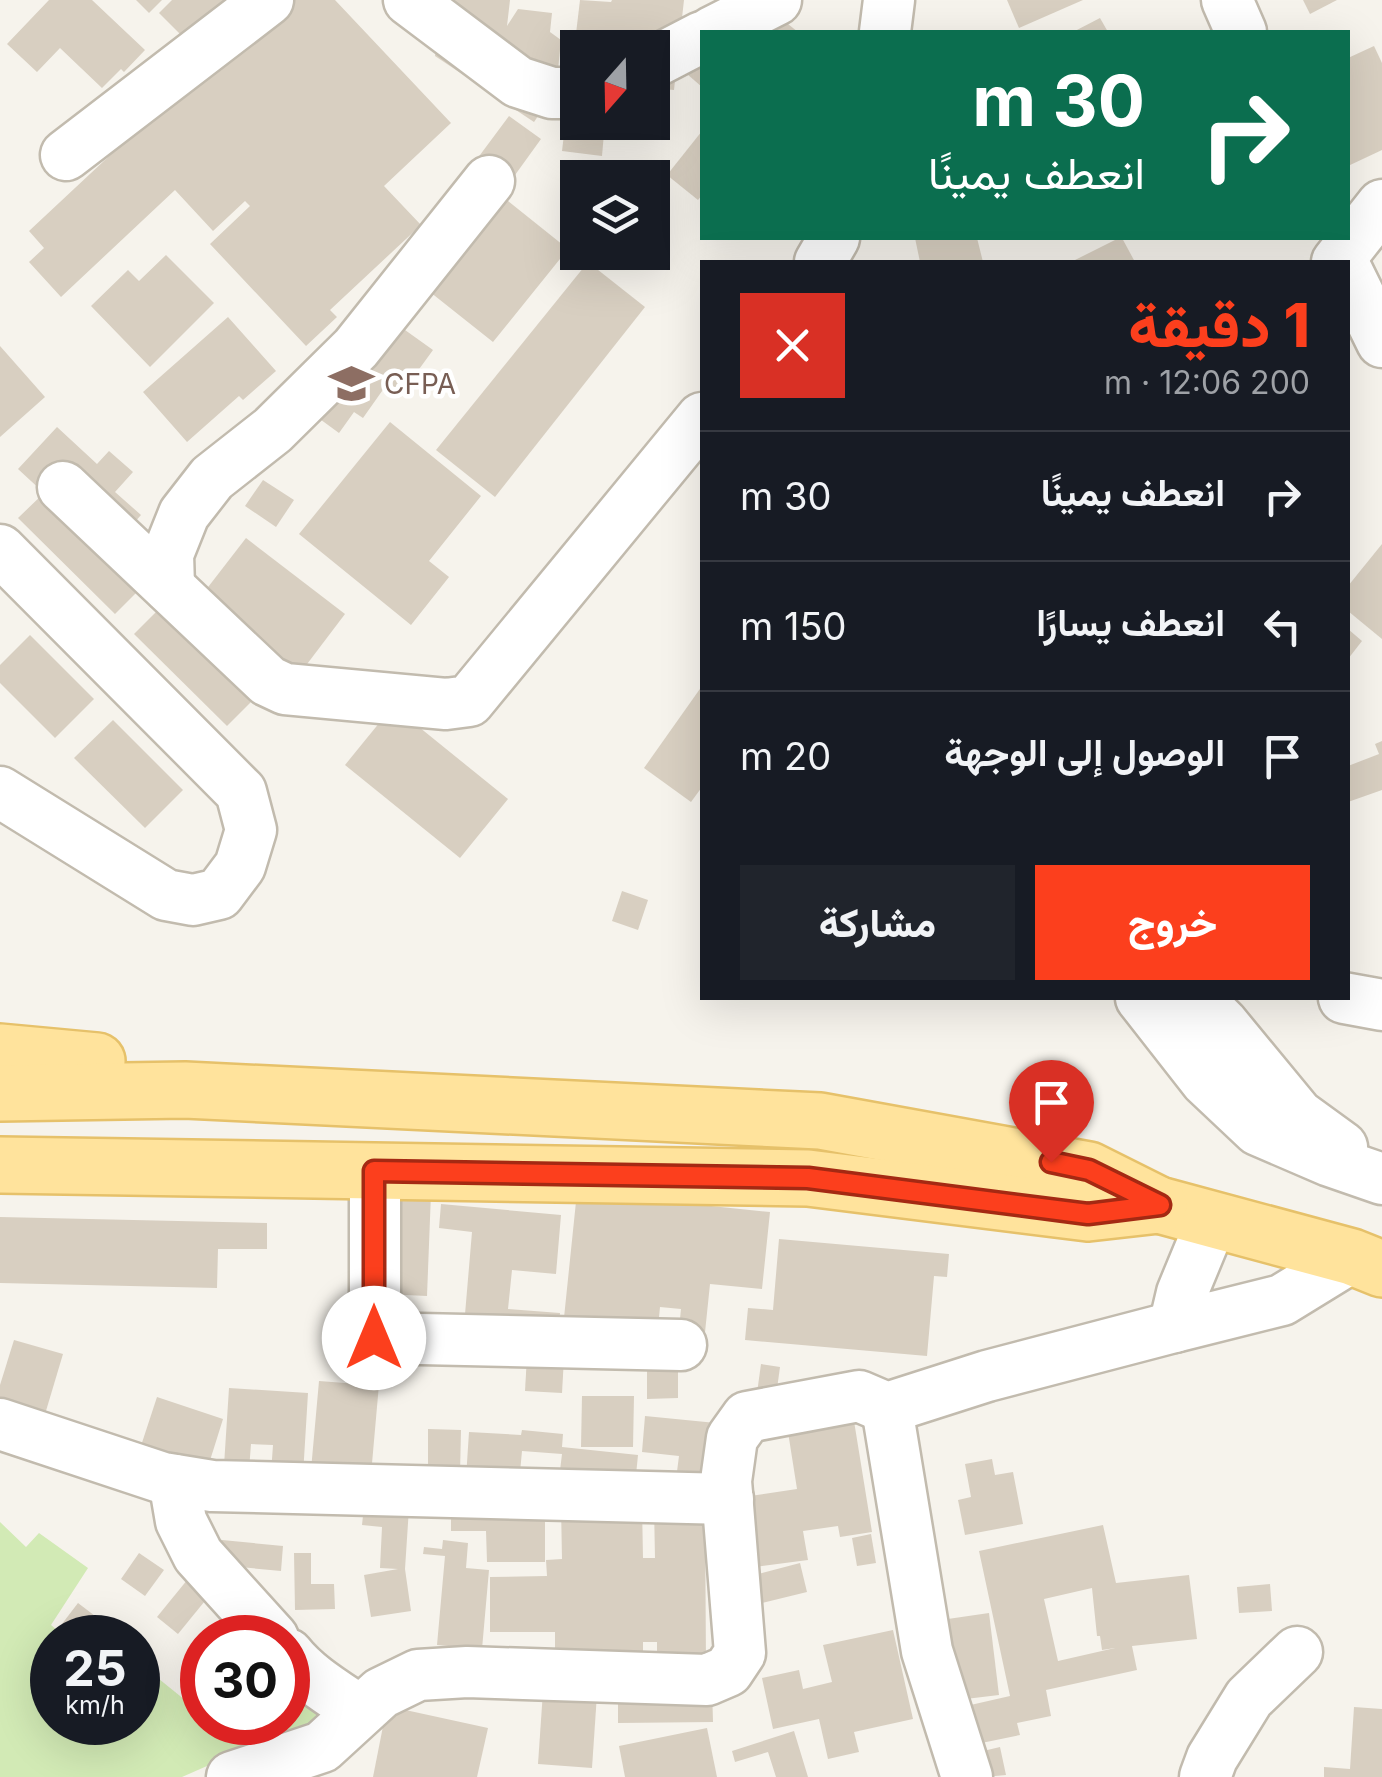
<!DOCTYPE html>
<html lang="ar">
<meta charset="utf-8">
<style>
:root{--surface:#171b24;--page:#20242c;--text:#f1f3f6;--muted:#9ea1a6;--line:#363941;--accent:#fc3f1d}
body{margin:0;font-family:Inter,Vazirmatn,sans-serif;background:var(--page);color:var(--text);direction:rtl;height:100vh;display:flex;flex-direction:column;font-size:38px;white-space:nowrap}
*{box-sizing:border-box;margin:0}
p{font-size:32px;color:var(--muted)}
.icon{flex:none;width:55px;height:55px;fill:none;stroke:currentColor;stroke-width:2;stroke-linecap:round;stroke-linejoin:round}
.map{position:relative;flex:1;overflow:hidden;direction:ltr}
.panel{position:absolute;left:700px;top:260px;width:650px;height:740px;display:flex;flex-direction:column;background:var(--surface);border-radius:0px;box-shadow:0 10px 40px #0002;direction:rtl}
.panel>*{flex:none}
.hud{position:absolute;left:700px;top:30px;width:650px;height:210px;border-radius:0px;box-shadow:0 10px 40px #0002;direction:rtl;background:#0b6e4f;color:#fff;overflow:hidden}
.needle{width:65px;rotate:200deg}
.controls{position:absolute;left:560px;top:30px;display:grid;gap:20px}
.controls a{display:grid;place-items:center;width:110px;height:110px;border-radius:0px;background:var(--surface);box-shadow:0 10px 40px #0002;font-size:50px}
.speed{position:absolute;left:30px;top:1615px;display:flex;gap:20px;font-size:50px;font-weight:700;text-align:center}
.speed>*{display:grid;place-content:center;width:130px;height:130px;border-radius:50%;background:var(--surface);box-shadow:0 10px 40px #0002;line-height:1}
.speed small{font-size:25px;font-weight:400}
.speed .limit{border:15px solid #d22;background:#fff;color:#111}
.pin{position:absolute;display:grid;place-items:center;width:85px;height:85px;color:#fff;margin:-102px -42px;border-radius:50% 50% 50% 0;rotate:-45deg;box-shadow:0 0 10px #0007}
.pin .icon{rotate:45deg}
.me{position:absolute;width:110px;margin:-55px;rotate:0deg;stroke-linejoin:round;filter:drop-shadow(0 0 8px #0008)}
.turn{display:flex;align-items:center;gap:35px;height:210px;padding:0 40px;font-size:45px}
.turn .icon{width:130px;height:130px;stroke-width:2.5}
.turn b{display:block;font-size:70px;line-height:85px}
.round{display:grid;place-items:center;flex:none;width:105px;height:105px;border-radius:0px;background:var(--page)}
.headline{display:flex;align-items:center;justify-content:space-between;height:170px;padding:0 40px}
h1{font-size:60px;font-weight:800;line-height:75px;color:var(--accent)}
.primary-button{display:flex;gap:20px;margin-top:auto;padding:20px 40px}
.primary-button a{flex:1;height:115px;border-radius:0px;background:var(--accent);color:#fff;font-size:40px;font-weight:800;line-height:115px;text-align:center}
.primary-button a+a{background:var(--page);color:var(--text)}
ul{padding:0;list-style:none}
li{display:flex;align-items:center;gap:30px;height:130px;padding:0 40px;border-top:2px solid var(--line)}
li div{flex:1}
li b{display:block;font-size:38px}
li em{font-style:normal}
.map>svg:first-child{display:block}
</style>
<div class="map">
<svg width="1382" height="1777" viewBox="0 0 1382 1777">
<rect width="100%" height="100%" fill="#f6f3ec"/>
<!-- green -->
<polygon fill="#d2eab5" points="0,1522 26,1547 39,1533 88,1568 51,1625 65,1637 52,1638 52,1722 138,1722 138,1662 185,1700 202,1681 202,1722 288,1722 288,1685 331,1703 299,1740 207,1766 182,1777 0,1777"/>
<!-- building -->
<g fill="#d8cfc1" fill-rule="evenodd">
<polygon points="49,0 92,0 145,50 124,72 121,69 102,88 60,48 37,72 7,44"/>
<polygon points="136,0 162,0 149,13"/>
<polygon points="172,0 225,0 186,40 159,13"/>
<polygon points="276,0 335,0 451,123 384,186 421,225 330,310 337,317 306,346 210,244 250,206 245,201 213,231 175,190 61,297 29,262 44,248 29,231"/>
<polygon points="442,0 510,0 507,26 518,9 552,13 550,32 561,40 556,90 534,122 435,56"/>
<polygon points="580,0 611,2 612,0 684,0 674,90 652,88 652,48 578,48 578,122 605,122 602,156 562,151"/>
<polygon points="1007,0 1083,0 1019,28"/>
<polygon points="1303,0 1337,0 1310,14"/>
<polygon points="773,12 798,32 756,32"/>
<polygon points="1100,18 1108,32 1073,32"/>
<polygon points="1374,46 1382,63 1382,150 1348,166 1348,58"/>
<polygon points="702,55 702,87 687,74"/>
<polygon points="509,116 541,139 471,236 503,197 568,249 493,342 430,292 451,194"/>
<polygon points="702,131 702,195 698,200 667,175"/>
<polygon points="580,170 592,178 578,178 578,193 569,187"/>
<polygon points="915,238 977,238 983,262 920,262"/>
<polygon points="1119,238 1122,238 1135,262 1071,262"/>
<polygon points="166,255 214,303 150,367 91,306 128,270 139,281"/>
<polygon points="588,262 645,307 495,497 436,450"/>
<polygon points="384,315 433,350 401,394 387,384 363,418 354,412 339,433 313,414"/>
<polygon points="228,317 276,371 243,400 239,396 187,442 143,392"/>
<polygon points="0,346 45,397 0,437"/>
<polygon points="390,422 481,496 429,561 449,577 411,625 299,534"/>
<polygon points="57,427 97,464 109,451 133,472 115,492 141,515 110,550 145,584 115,614 18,518 44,493 18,469"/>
<polygon points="263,480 294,500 276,527 245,506"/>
<polygon points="246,538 345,614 295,680 195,604"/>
<polygon points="1382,544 1382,639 1348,611 1348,586"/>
<polygon points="168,600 261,692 227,726 134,634"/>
<polygon points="1348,629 1362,641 1348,659"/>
<polygon points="30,635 94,699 55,738 0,683 0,665"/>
<polygon points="702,686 702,787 691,802 644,768"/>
<polygon points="393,706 508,799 460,858 345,765"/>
<polygon points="113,720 183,790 145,828 74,758"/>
<polygon points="1382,741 1382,790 1348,802 1348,766 1379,754 1375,744"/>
<polygon points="622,891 648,900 638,930 612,921"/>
<polygon points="388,1191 431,1193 427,1296 384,1294"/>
<polygon points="577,1192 770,1212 762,1289 710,1284 704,1342 678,1339 681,1309 660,1307 656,1347 562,1337"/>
<polygon points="441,1204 561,1215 556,1274 512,1270 508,1309 560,1313 557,1349 464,1326 472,1232 439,1228"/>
<polygon points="0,1217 267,1223 267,1249 218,1249 217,1288 0,1283"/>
<polygon points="779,1239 949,1254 947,1277 934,1276 927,1356 745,1340 748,1308 773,1310"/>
<polygon points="362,1337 383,1339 370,1486 310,1481 319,1381 358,1384"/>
<polygon points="14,1340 63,1354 37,1441 0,1429 0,1385"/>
<polygon points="527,1356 564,1358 562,1393 525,1391"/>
<polygon points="647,1364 678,1364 678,1398 647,1399"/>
<polygon points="761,1364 780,1367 776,1396 757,1393"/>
<polygon points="229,1388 308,1393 303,1475 271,1473 273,1445 251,1444 248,1483 223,1481"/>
<polygon points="582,1396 634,1396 633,1447 581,1447"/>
<polygon points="157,1397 223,1419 202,1486 135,1464"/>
<polygon points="645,1416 716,1423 710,1490 675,1487 679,1456 642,1452"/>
<polygon points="854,1421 872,1532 840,1537 838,1526 803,1531 808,1560 755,1567 743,1497 797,1489 788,1432"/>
<polygon points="428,1429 461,1430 460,1474 428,1473"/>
<polygon points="522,1430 563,1434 562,1447 638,1455 634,1495 558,1487 562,1454 522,1451 519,1483 466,1478 469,1432 521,1435"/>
<polygon points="992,1459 995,1475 1013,1472 1023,1524 965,1535 958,1500 971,1497 965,1464"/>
<polygon points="451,1500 545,1500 545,1562 487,1562 486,1531 451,1531"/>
<polygon points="642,1505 643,1558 655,1558 654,1507 705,1507 706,1667 657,1667 657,1642 643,1642 643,1673 555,1662 555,1632 490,1632 490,1577 547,1576 546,1560 562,1559 561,1506"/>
<polygon points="364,1506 409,1508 405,1569 411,1611 371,1617 364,1575 398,1569 380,1568 382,1527 362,1525"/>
<path d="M1103,1525L1116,1583L1189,1575L1197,1639L1132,1646L1137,1670L1046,1690L1051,1716L1017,1723L1020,1735L962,1747L953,1709L1010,1696L979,1551ZM1092,1588L1097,1636H1100L1102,1650L1115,1648L1058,1661L1044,1599Z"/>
<polygon points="871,1534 876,1563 857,1566 852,1538"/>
<polygon points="222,1540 283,1546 281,1571 219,1565"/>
<polygon points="443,1540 468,1543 466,1568 489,1570 482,1649 437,1645 445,1556 423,1554 424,1547 442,1549"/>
<polygon points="139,1553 164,1570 145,1596 121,1579"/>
<polygon points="294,1553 311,1553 311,1584 334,1584 335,1609 295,1610"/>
<polygon points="800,1563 807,1592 758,1604 751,1576"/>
<polygon points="192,1574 213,1591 178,1634 157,1617"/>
<polygon points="1270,1584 1272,1611 1239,1613 1237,1587"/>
<polygon points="78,1603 116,1632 112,1638 52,1638 52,1663 39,1654"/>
<polygon points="989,1613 999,1695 949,1701 934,1621"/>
<polygon points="893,1630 913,1719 854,1732 859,1752 828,1759 819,1719 773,1729 762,1678 799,1670 803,1689 832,1682 823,1645"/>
<polygon points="712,1687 713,1722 618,1723 618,1703 652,1702"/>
<polygon points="543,1691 597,1694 592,1768 538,1764"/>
<polygon points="387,1706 488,1728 477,1777 373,1777"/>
<polygon points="1354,1707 1382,1709 1382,1777 1324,1777 1324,1767 1350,1769"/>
<polygon points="707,1728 717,1777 625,1777 619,1746"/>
<polygon points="794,1731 808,1777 776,1777 768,1752 735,1762 732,1751"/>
<polygon points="1000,1747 1006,1775 984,1777 979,1752"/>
</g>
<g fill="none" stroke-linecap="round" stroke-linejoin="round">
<defs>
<g id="minor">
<polyline points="409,0 518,82 552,93 578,93"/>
<polyline points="1227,0 1241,32"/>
<polyline points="712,32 776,0"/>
<polyline points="885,32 889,0"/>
<polyline points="652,63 702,37"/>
<polyline points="66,155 268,0"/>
<polyline points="820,262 834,238"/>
<polyline points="1337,262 1382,205"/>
<polyline points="1348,273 1382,342"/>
<polyline points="63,487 268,681 285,689 446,704 469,701 702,418"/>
<polyline points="0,550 241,792 251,830 240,866 219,894 193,900 166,895 0,792"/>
<polyline points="169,587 168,554 184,514 212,478 273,430 356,348 489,181"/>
<polyline points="1141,998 1206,1081 1258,1130 1330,1161 1382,1179"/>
<polyline points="1197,998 1223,1024 1298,1115 1342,1147"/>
<polyline points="1344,998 1382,1005"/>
<polyline points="375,1171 375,1338 681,1345"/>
<polyline points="1213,1218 1182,1293 1174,1327 1282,1300 1352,1257"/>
<polyline points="887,1408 927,1651 967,1777"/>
<polyline points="0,1424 163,1478 212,1486 728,1499"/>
<polyline points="174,1480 181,1521 198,1555 273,1638"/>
<path d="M288,1654C307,1678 335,1694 360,1711"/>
<polyline points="232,1777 322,1747 381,1693 418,1675 467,1672 707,1680 728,1671 740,1653 726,1481 732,1438 747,1417 859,1396 887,1408 987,1376 1174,1327"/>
<polyline points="1205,1777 1212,1758 1249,1698 1297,1652"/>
</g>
<g id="major">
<polyline points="0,1052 97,1061"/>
<polyline points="0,1093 185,1090 820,1121 1089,1170 1159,1205 1352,1257 1382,1269"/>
<polyline points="0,1165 808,1178 1088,1213 1159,1205"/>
</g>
</defs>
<!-- minor casing -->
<use href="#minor" stroke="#c2bbae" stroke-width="55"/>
<!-- major casing -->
<use href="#major" stroke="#e6c16a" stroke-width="60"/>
<!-- minor -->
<use href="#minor" stroke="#fff" stroke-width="50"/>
<!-- major -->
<use href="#major" stroke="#ffe39c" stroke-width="55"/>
</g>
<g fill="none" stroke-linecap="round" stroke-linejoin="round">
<defs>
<polyline id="route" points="374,1338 374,1171 808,1178 1088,1214 1160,1205 1089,1170 1051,1162"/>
</defs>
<!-- route casing -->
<use href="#route" stroke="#a42913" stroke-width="25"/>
<!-- route -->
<use href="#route" stroke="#fc3f1d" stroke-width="18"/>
</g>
<!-- icons -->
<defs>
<symbol id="university-bare" viewBox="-9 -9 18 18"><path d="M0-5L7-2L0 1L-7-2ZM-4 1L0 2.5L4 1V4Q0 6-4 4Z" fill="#8d6e63" stroke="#fff" stroke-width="2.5" paint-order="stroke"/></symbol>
</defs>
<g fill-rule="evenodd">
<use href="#university-bare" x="320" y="352" width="63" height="63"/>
</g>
<g text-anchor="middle" stroke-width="9" stroke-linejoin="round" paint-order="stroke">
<!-- education labels -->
<g font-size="28" fill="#785e54" stroke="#fff" text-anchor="start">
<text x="384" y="394">CFPA</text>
</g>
</g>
</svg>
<div class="controls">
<a><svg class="needle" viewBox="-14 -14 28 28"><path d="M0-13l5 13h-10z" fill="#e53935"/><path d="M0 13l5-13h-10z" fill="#9ea1a6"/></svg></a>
<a><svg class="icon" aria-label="layers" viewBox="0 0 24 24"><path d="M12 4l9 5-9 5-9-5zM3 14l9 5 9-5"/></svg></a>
</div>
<div class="speed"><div>25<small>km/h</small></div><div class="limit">30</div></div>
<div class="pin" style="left:1051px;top:1162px;background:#d93025"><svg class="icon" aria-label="arrive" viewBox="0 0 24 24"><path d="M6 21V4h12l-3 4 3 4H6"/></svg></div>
<svg class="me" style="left:374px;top:1338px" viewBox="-20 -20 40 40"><circle r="19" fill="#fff"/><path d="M0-13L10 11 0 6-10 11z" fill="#fc3f1d"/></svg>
<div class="hud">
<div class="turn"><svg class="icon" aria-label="right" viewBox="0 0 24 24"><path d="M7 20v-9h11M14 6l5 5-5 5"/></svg><div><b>30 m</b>انعطف يمينًا</div></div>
</div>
<section class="panel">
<div class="headline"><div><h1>1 دقيقة</h1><p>200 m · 12:06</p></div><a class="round" style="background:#d93025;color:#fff"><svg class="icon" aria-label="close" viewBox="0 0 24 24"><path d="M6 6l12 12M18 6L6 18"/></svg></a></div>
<ul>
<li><svg class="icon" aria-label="right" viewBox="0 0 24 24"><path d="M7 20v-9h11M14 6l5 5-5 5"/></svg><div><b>انعطف يمينًا</b></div><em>30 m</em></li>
<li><svg class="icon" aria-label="left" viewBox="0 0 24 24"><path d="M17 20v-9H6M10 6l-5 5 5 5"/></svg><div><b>انعطف يسارًا</b></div><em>150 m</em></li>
<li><svg class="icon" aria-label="arrive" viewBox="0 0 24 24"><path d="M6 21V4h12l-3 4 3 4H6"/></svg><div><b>الوصول إلى الوجهة</b></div><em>20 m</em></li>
</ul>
<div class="primary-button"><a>خروج</a><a>مشاركة</a></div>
</section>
</div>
